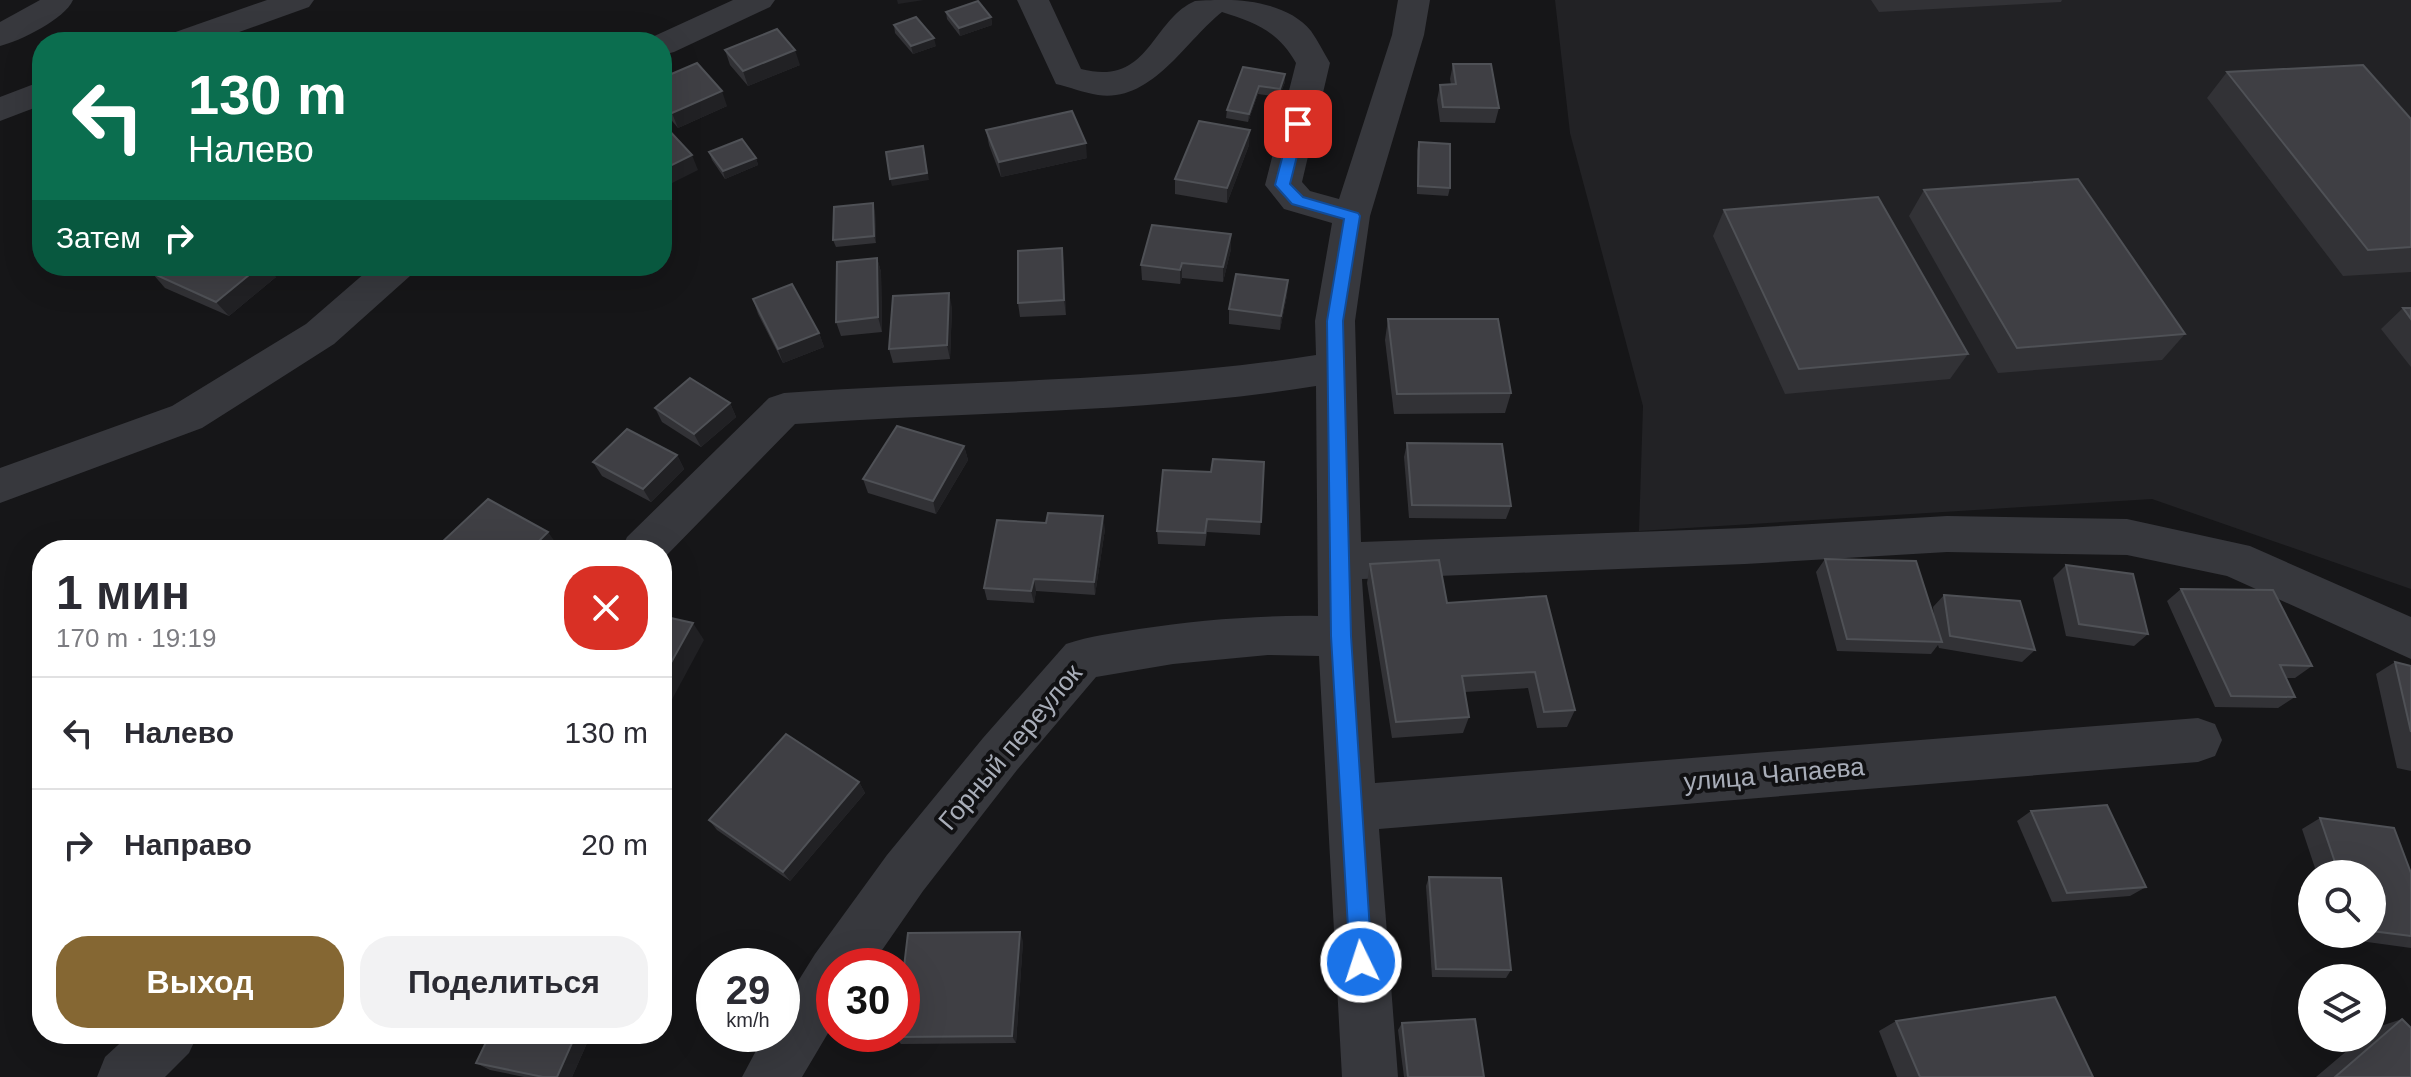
<!DOCTYPE html>
<html lang="ru">
<meta charset="utf-8">
<style>
:root{--surface:#fff;--page:#f2f2f3;--text:#2b2b33;--muted:#7c7c81;--line:#e1e1e2;--accent:#856733}
body{margin:0;font-family:Arial,sans-serif;background:var(--page);color:var(--text);height:100vh;display:flex;flex-direction:column;font-size:30px;white-space:nowrap}
*{box-sizing:border-box;margin:0}
p{font-size:26px;color:var(--muted)}
.icon{flex:none;width:44px;height:44px;fill:none;stroke:currentColor;stroke-width:2;stroke-linecap:round;stroke-linejoin:round}
.map{position:relative;flex:1;overflow:hidden}
.drawer{position:absolute;left:32px;top:540px;width:640px;height:504px;display:flex;flex-direction:column;background:var(--surface);border-radius:32px;box-shadow:0 8px 32px #0002}
.drawer>*{flex:none}
.top-card{position:absolute;left:32px;top:32px;width:640px;height:244px;border-radius:32px;box-shadow:0 8px 32px #0002;background:#0b6e4f;color:#fff;overflow:hidden}
.controls{position:absolute;left:2298px;top:860px;display:grid;gap:16px}
.controls a{display:grid;place-items:center;width:88px;height:88px;border-radius:50%;background:var(--surface);box-shadow:0 8px 32px #0002;font-size:40px}
.speed{position:absolute;left:696px;top:948px;display:flex;gap:16px;font-size:40px;font-weight:700;text-align:center}
.speed>*{display:grid;place-content:center;width:104px;height:104px;border-radius:50%;background:var(--surface);box-shadow:0 8px 32px #0002;line-height:1}
.speed small{font-size:20px;font-weight:400}
.speed .limit{border:12px solid #d22;background:#fff;color:#111}
.pin{position:absolute;display:grid;place-items:center;width:68px;height:68px;color:#fff;margin:-34px;border-radius:16px;box-shadow:0 4px 12px #0006}
.me{position:absolute;width:88px;margin:-44px;rotate:356deg;stroke-linejoin:round;filter:drop-shadow(0 0 6px #0008)}
.turn{display:flex;align-items:center;gap:28px;height:168px;padding:0 24px;font-size:36px}
.turn .icon{width:104px;height:104px;stroke-width:2.5}
.turn b{display:block;font-size:56px;line-height:68px}
.then{display:flex;align-items:center;height:76px;padding:0 24px;background:#0003;gap:16px;font-size:30px}
.round{display:grid;place-items:center;flex:none;width:84px;height:84px;border-radius:32px;background:var(--page)}
.overview{display:flex;align-items:center;justify-content:space-between;height:136px;padding:0 24px}
h1{font-size:48px;font-weight:600;line-height:60px}
.button{display:flex;gap:16px;margin-top:auto;padding:16px 24px}
.button a{flex:1;height:92px;border-radius:32px;background:var(--accent);color:#fff;font-size:32px;font-weight:600;line-height:92px;text-align:center}
.button a+a{background:var(--page);color:var(--text)}
ul{padding:0;list-style:none}
li{display:flex;align-items:center;gap:24px;height:112px;padding:0 24px;border-top:2px solid var(--line)}
li div{flex:1}
li b{display:block;font-size:30px}
li em{font-style:normal}
.map>svg:first-child{display:block}
</style>
<div class="map">
<svg width="2411" height="1077" viewBox="0 0 2411 1077">
<rect width="100%" height="100%" fill="#161618"/>
<!-- built -->
<polygon fill="#222225" points="1555,0 2411,0 2411,589 2152,499 1639,531 1643,406 1570,133"/>
<g fill="none" stroke-linecap="round" stroke-linejoin="round">
<!-- minor -->
<g fill="#37383d" fill-rule="evenodd">
<path d="M40,0H73C65,19 20,41 0,46V22Z"/>
<polygon points="267,0 314,0 309,7 211,42 163,42 167,35"/>
<polygon points="733,0 775,0 770,7 674,52 662,55 662,42 647,42 650,38"/>
<path d="M1017,0H1049L1081,69C1150,87 1151,20 1195,1C1203,0 1217,0 1226,0C1254,0 1292,7 1311,31C1318,41 1324,53 1330,63L1302,182L1310,191L1339,199L1392,35L1398,0H1430L1424,35L1370,216L1355,321L1361,542L1745,528L1947,516L2127,519L2250,546L2411,617V659L2227,576L2127,555L1947,552L1745,564L1362,579L1375,783L2198,718L2215,724L2222,740L2215,756L2198,762L1379,829L1398,1077H1342L1319,656L1268,655L1173,664L1096,677L1017,770L923,891L871,966H834V1023L802,1077H742L765,1034H782V1007L815,954L887,855L983,738L1066,644C1090,636 1114,633 1139,629C1198,620 1258,615 1318,616L1316,386C1144,414 969,411 795,424L662,560V550H621L627,537L769,398L784,393C961,380 1140,383 1316,355L1315,321L1332,223L1284,209L1265,185L1296,63C1278,31 1256,23 1222,12C1186,40 1152,103 1098,95C1084,93 1070,87 1056,84Z"/>
<polygon points="42,81 42,105 0,121 0,97"/>
<polygon points="373,266 416,266 410,276 334,344 202,428 0,503 0,468 172,406 306,324"/>
<polygon points="130,1034 198,1034 189,1053 165,1077 97,1077 105,1057"/>
</g>
</g>
<!-- wall -->
<g fill="#323236">
<polygon points="1871,0 2062,0 2061,2 1879,12"/>
<polygon points="946,12 991,17 992,25 960,36 947,19"/>
<polygon points="894,25 936,46 913,54 895,33"/>
<polygon points="725,50 800,65 748,86 730,65"/>
<polygon points="1453,64 1499,108 1495,123 1440,122 1437,100 1440,85 1451,85 1450,79"/>
<polygon points="1243,67 1285,74 1285,82 1279,97 1258,94 1248,122 1226,118 1227,110"/>
<polygon points="2227,72 2411,119 2411,272 2343,276 2207,98"/>
<polygon points="662,78 727,106 678,128 662,109"/>
<polygon points="986,130 1087,158 1001,177 989,145"/>
<polygon points="1419,142 1450,188 1448,196 1417,194 1417,150"/>
<polygon points="1249,145 1227,203 1175,194 1175,179"/>
<polygon points="709,152 756,158 758,165 725,179 712,160"/>
<polygon points="1924,190 2185,334 2162,360 1998,373 1909,216"/>
<polygon points="1724,210 1968,354 1950,379 1785,394 1713,236"/>
<polygon points="875,211 876,243 836,247 833,240"/>
<polygon points="1231,234 1231,249 1223,282 1182,278 1180,284 1142,280 1141,265"/>
<polygon points="1062,248 1066,315 1020,317 1018,303"/>
<polygon points="877,258 881,272 882,332 841,336 836,322"/>
<polygon points="152,273 276,277 229,316 165,288"/>
<polygon points="1288,280 1287,295 1280,330 1229,324 1229,309"/>
<polygon points="753,299 819,333 824,347 783,363 758,314"/>
<polygon points="952,307 950,359 893,363 889,349"/>
<polygon points="2403,308 2411,308 2411,367 2381,329"/>
<polygon points="1388,319 1511,393 1505,413 1394,414 1385,340"/>
<polygon points="730,403 736,417 701,447 662,422 655,408"/>
<polygon points="1407,443 1511,506 1506,519 1409,518 1404,457"/>
<polygon points="964,446 968,460 936,514 868,493 863,479"/>
<polygon points="677,455 684,469 651,502 602,476 593,462"/>
<polygon points="1264,462 1260,535 1207,532 1205,546 1158,544 1157,531 1211,472"/>
<polygon points="1105,529 1095,595 1036,591 1034,603 987,600 984,588"/>
<polygon points="1825,559 1934,617 1933,607 1944,595 2035,650 2022,662 1939,648 1938,645 1931,654 1837,651 1816,572"/>
<polygon points="1370,564 1447,603 1546,596 1575,710 1567,727 1537,728 1528,688 1465,692 1469,717 1463,733 1392,738 1367,583"/>
<polygon points="2066,565 2148,634 2134,646 2066,636 2053,578"/>
<polygon points="2181,589 2312,666 2295,678 2286,678 2295,697 2278,708 2215,707 2167,601"/>
<polygon points="2395,662 2411,666 2411,771 2397,768 2376,674"/>
<polygon points="859,782 865,793 790,881 717,830 709,820"/>
<polygon points="2031,811 2146,887 2130,896 2052,902 2017,821"/>
<polygon points="2320,818 2411,873 2411,948 2338,938 2336,934 2372,934 2372,874 2317,874 2302,829"/>
<polygon points="1429,877 1511,970 1506,978 1432,977 1426,886"/>
<polygon points="1023,941 1016,1043 901,1044 895,1037"/>
<polygon points="2402,1019 2411,1077 2316,1077 2362,1038 2372,1038 2372,1029"/>
<polygon points="1896,1021 2093,1077 1897,1077 1879,1031"/>
<polygon points="1402,1023 1484,1077 1404,1077 1398,1030"/>
<polygon points="490,1034 591,1034 572,1077 524,1077 490,1070 476,1063"/>
</g>
<!-- shaded-wall -->
<g fill="#212124">
<polygon points="897,0 924,0 898,4"/>
<polygon points="991,17 992,25 960,36 959,28"/>
<polygon points="934,38 936,46 913,54 911,46"/>
<polygon points="795,50 800,65 748,86 743,71"/>
<polygon points="1285,74 1285,82 1279,97 1280,89"/>
<polygon points="1259,86 1258,94 1248,122 1249,114"/>
<polygon points="722,91 727,106 678,128 672,113"/>
<polygon points="1250,130 1249,145 1227,203 1227,188"/>
<polygon points="1086,143 1087,158 1001,177 999,162"/>
<polygon points="923,146 929,180 892,186 890,179"/>
<polygon points="692,155 698,170 662,188 662,170"/>
<polygon points="756,158 758,165 725,179 723,171"/>
<polygon points="873,203 875,211 876,243 874,236"/>
<polygon points="1231,234 1231,249 1223,282 1223,267"/>
<polygon points="1062,248 1064,263 1066,315 1064,300"/>
<polygon points="877,258 881,272 882,332 878,317"/>
<polygon points="1182,263 1182,278 1180,284 1180,270"/>
<polygon points="260,266 268,266 276,277 229,316 216,302"/>
<polygon points="1288,280 1287,295 1280,330 1281,316"/>
<polygon points="949,293 952,307 950,359 947,345"/>
<polygon points="819,333 824,347 783,363 778,349"/>
<polygon points="730,403 736,417 701,447 694,434"/>
<polygon points="964,446 968,460 936,514 933,501"/>
<polygon points="677,455 684,469 651,502 643,489"/>
<polygon points="1103,516 1105,529 1095,595 1094,582"/>
<polygon points="548,532 558,546 553,550 530,550"/>
<polygon points="1034,579 1036,591 1034,603 1031,591"/>
<polygon points="693,623 704,640 662,718 662,679"/>
<polygon points="859,782 865,793 790,881 783,872"/>
<polygon points="1020,932 1023,941 1016,1043 1012,1036"/>
<polygon points="576,1034 591,1034 572,1077 557,1077"/>
</g>
<!-- building -->
<g fill="#3f3f44" stroke="#4f5156" stroke-width="2">
<polygon points="978,1 991,17 959,28 946,12"/>
<polygon points="916,17 934,38 911,46 894,25"/>
<polygon points="777,29 795,50 743,71 725,50"/>
<polygon points="697,63 722,91 672,113 662,101 662,78"/>
<polygon points="1453,64 1491,64 1499,108 1443,107 1440,85 1456,84"/>
<polygon points="2363,65 2411,119 2411,247 2368,250 2227,72"/>
<polygon points="1243,67 1285,74 1280,89 1259,86 1249,114 1227,110"/>
<polygon points="1072,111 1086,143 999,162 986,130"/>
<polygon points="1199,121 1250,130 1227,188 1175,179"/>
<polygon points="664,125 692,155 662,170 662,126"/>
<polygon points="742,139 756,158 723,171 709,152"/>
<polygon points="1419,142 1450,144 1450,188 1418,186"/>
<polygon points="923,146 927,173 890,179 886,152"/>
<polygon points="2078,179 2185,334 2017,348 1924,190"/>
<polygon points="1878,197 1968,354 1799,369 1724,210"/>
<polygon points="873,203 874,236 833,240 834,207"/>
<polygon points="1152,225 1231,234 1223,267 1182,263 1180,270 1141,265"/>
<polygon points="1062,248 1064,300 1018,303 1018,251"/>
<polygon points="877,258 878,317 836,322 837,262"/>
<polygon points="161,266 260,266 216,302 152,273"/>
<polygon points="1236,274 1288,280 1281,316 1229,309"/>
<polygon points="792,284 819,333 778,349 753,299"/>
<polygon points="949,293 947,345 889,349 893,296"/>
<polygon points="2403,308 2411,308 2411,319"/>
<polygon points="1388,319 1498,319 1511,393 1397,394"/>
<polygon points="690,378 730,403 694,434 655,408"/>
<polygon points="897,426 964,446 933,501 863,479"/>
<polygon points="627,429 677,455 643,489 593,462"/>
<polygon points="1407,443 1502,444 1511,506 1412,505"/>
<polygon points="1213,459 1264,462 1261,522 1207,519 1205,533 1157,531 1163,470 1211,472"/>
<polygon points="488,499 548,532 530,550 453,550 441,543"/>
<polygon points="1048,513 1103,516 1094,582 1034,579 1031,591 984,588 997,520 1046,523"/>
<polygon points="1825,559 1916,561 1942,642 1847,639"/>
<polygon points="1439,560 1447,603 1546,596 1575,710 1544,712 1535,672 1462,676 1469,717 1396,722 1370,564"/>
<polygon points="2066,565 2133,574 2148,634 2079,624"/>
<polygon points="2181,589 2273,590 2312,666 2280,665 2295,697 2231,696"/>
<polygon points="1944,595 2020,601 2035,650 1950,636"/>
<polygon points="662,616 693,623 662,679"/>
<polygon points="2395,662 2411,666 2411,732"/>
<polygon points="786,734 859,782 783,872 709,820"/>
<polygon points="2107,805 2146,887 2067,893 2031,811"/>
<polygon points="2320,818 2394,828 2411,873 2411,936 2372,931 2372,874 2339,874"/>
<polygon points="1429,877 1501,878 1511,970 1436,969"/>
<polygon points="1020,932 1012,1036 895,1037 896,1034 902,1034 902,984 908,933"/>
<polygon points="2055,997 2093,1077 1920,1077 1896,1021"/>
<polygon points="1475,1019 1484,1077 1408,1077 1402,1023"/>
<polygon points="2402,1019 2411,1028 2411,1077 2335,1077"/>
<polygon points="490,1034 576,1034 557,1077 543,1077 476,1063"/>
</g>
<!-- route -->
<polygon fill="#1a73e8" stroke="#114b97" stroke-width="2" points="1298,119 1305,124 1290,184 1303,197 1358,213 1360,216 1343,321 1351,636 1372,962 1369,969 1361,973 1353,969 1350,962 1331,636 1327,321 1344,219 1292,204 1275,185 1291,124"/>
<g text-anchor="middle" stroke-width="8" stroke-linejoin="round" paint-order="stroke">
<!-- street labels -->
<g font-size="26" fill="#a8adb8" stroke="#111113">
<text transform="translate(1010 747) rotate(-50)" y="9">Горный переулок</text>
<text transform="translate(1774 774) rotate(-5)" y="9">улица Чапаева</text>
</g>
</g>
</svg>
<div class="controls">
<a><svg class="icon" aria-label="search" viewBox="0 0 24 24"><circle cx="10" cy="10" r="6"/><path d="M15 15l6 6"/></svg></a>
<a><svg class="icon" aria-label="layers" viewBox="0 0 24 24"><path d="M12 4l9 5-9 5-9-5zM3 14l9 5 9-5"/></svg></a>
</div>
<div class="speed"><div>29<small>km/h</small></div><div class="limit">30</div></div>
<div class="pin" style="left:1298px;top:124px;background:#d93025"><svg class="icon" aria-label="arrive" viewBox="0 0 24 24"><path d="M6 21V4h12l-3 4 3 4H6"/></svg></div>
<svg class="me" style="left:1361px;top:962px" viewBox="-20 -20 40 40"><circle r="17" fill="#1a73e8" stroke="#fff" stroke-width="3"/><path d="M0-11L8 9 0 5-8 9z" fill="#fff"/></svg>
<div class="top-card">
<div class="turn"><svg class="icon" aria-label="left" viewBox="0 0 24 24"><path d="M17 20v-9H6M10 6l-5 5 5 5"/></svg><div><b>130 m</b>Налево</div></div>
<div class="then">Затем<svg class="icon" aria-label="right" viewBox="0 0 24 24"><path d="M7 20v-9h11M14 6l5 5-5 5"/></svg></div>
</div>
<section class="drawer">
<div class="overview"><div><h1>1 мин</h1><p>170 m · 19:19</p></div><a class="round" style="background:#d93025;color:#fff"><svg class="icon" aria-label="close" viewBox="0 0 24 24"><path d="M6 6l12 12M18 6L6 18"/></svg></a></div>
<ul>
<li><svg class="icon" aria-label="left" viewBox="0 0 24 24"><path d="M17 20v-9H6M10 6l-5 5 5 5"/></svg><div><b>Налево</b></div><em>130 m</em></li>
<li><svg class="icon" aria-label="right" viewBox="0 0 24 24"><path d="M7 20v-9h11M14 6l5 5-5 5"/></svg><div><b>Направо</b></div><em>20 m</em></li>
</ul>
<div class="button"><a>Выход</a><a>Поделиться</a></div>
</section>
</div>
